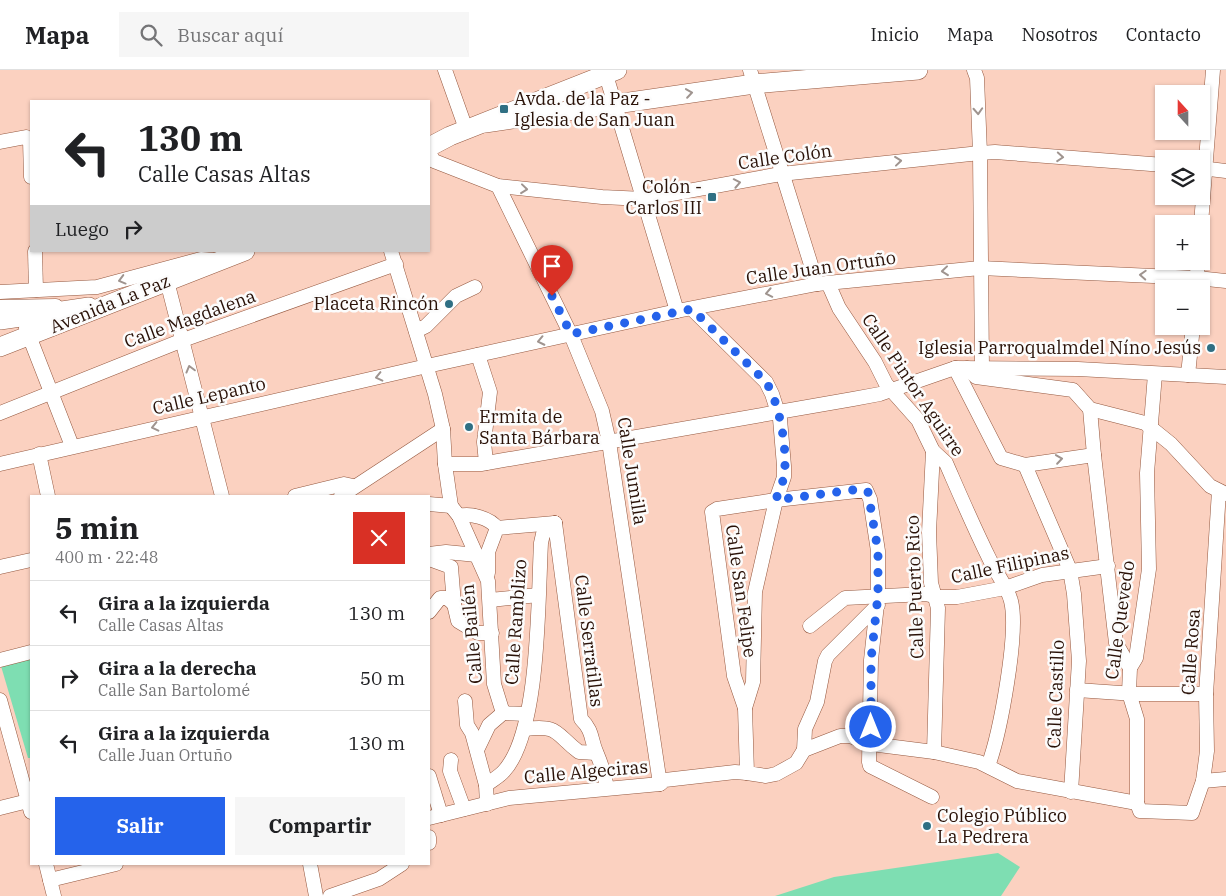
<!DOCTYPE html>
<html lang="es">
<meta charset="utf-8">
<style>
:root{--surface:#fff;--page:#f6f6f6;--text:#202124;--muted:#757577;--line:#e0e0e0;--accent:#2563eb}
body{margin:0;font-family:"IBM Plex Serif",serif;background:var(--page);color:var(--text);height:100vh;display:flex;flex-direction:column;font-size:19px;white-space:nowrap}
*{box-sizing:border-box;margin:0}
p{font-size:16px;color:var(--muted)}
.icon{flex:none;width:28px;height:28px;fill:none;stroke:currentColor;stroke-width:2;stroke-linecap:round;stroke-linejoin:round}
.map{position:relative;flex:1;overflow:hidden}
.details{position:absolute;left:30px;top:425px;width:400px;height:370px;display:flex;flex-direction:column;background:var(--surface);border-radius:0px;box-shadow:0 1px 4px #0004}
.details>*{flex:none}
.top-card{position:absolute;left:30px;top:30px;width:400px;height:152px;border-radius:0px;box-shadow:0 1px 4px #0004;background:#fff;color:var(--text);overflow:hidden}
.needle{width:32px;rotate:339deg}
.controls{position:absolute;left:1155px;top:15px;display:grid;gap:10px}
.controls a{display:grid;place-items:center;width:55px;height:55px;border-radius:0px;background:var(--surface);box-shadow:0 1px 4px #0004;font-size:25px}
.pin{position:absolute;display:grid;place-items:center;width:42px;height:42px;color:#fff;margin:-51px -21px;border-radius:50% 50% 50% 0;rotate:-45deg;box-shadow:0 0 5px #0007}
.pin .icon{rotate:45deg}
.me{position:absolute;width:55px;margin:-28px;rotate:0deg;stroke-linejoin:round;filter:drop-shadow(0 0 4px #0008)}
.turn{display:flex;align-items:center;gap:18px;height:105px;padding:0 25px;font-size:22px}
.turn .icon{width:65px;height:65px;stroke-width:2.5}
.turn b{display:block;font-size:35px;line-height:42px}
.then{display:flex;align-items:center;height:48px;padding:0 25px;background:#0003;gap:10px;font-size:19px}
.round{display:grid;place-items:center;flex:none;width:52px;height:52px;border-radius:0px;background:var(--page)}
.overview{display:flex;align-items:center;justify-content:space-between;height:85px;padding:0 25px}
h1{font-size:30px;font-weight:700;line-height:38px}
.button{display:flex;gap:10px;margin-top:auto;padding:10px 25px}
.button a{flex:1;height:58px;border-radius:0px;background:var(--accent);color:#fff;font-size:20px;font-weight:700;line-height:58px;text-align:center}
.button a+a{background:var(--page);color:var(--text)}
ul{padding:0;list-style:none}
li{display:flex;align-items:center;gap:15px;height:65px;padding:0 25px;border-top:1px solid var(--line)}
li div{flex:1}
li b{display:block;font-size:19px}
li em{font-style:normal}
header{display:flex;align-items:center;gap:30px;box-sizing:border-box;height:70px;padding:0 25px;background:var(--surface);border-bottom:1px solid var(--line)}
header strong{font-size:24px}
nav{display:flex;gap:28px;margin-inline-start:auto;font-size:18px}
.search{width:350px;height:45px;background:var(--page);display:flex;align-items:center;gap:12px;box-sizing:border-box;padding:0 18px;border-radius:0px;color:var(--muted);font-size:19px}
.map>svg:first-child{display:block}
</style>
<header>
<strong>Mapa</strong>
<div class="search"><svg class="icon" aria-label="search" viewBox="0 0 24 24"><circle cx="10" cy="10" r="6"/><path d="M15 15l6 6"/></svg>Buscar aquí</div>
<nav><a>Inicio</a><a>Mapa</a><a>Nosotros</a><a>Contacto</a></nav>
</header>
<div class="map">
<svg width="1226" height="826" viewBox="0 0 1226 826">
<rect width="100%" height="100%" fill="#fbd1c0"/>
<!-- green -->
<g fill="#7edeb2">
<polygon points="31,589 31,688 28,688 1,596"/>
<polygon points="998,783 1020,797 1001,826 775,826 834,807"/>
</g>
<g fill="none" stroke-linecap="round" stroke-linejoin="round">
<defs>
<g id="minor">
<polyline points="445,0 466,59"/>
<polyline points="750,0 817,214"/>
<polyline points="974,0 977,8 980,83 982,298"/>
<polyline points="606,5 677,241"/>
<polyline points="0,72 26,67 30,70 31,107"/>
<polyline points="429,77 430,85 434,91 498,116 602,127 644,129 781,104 980,83 995,82 1164,95"/>
<polyline points="1201,98 1226,101"/>
<polyline points="498,116 571,265 602,341 609,372 660,714"/>
<polyline points="1201,154 1213,0"/>
<polyline points="35,181 36,220"/>
<polyline points="391,181 435,324 443,359 445,394 451,436 429,434"/>
<polyline points="167,211 222,426"/>
<path d="M828,213L839,238L875,292L886,314L918,350L933,381L946,393C960,425 974,458 990,490C996,503 1008,518 1011,531C1019,563 1000,664 988,696"/>
<polyline points="1196,219 1198,191"/>
<polyline points="0,222 97,217 201,189 215,190"/>
<polyline points="0,237 56,236"/>
<polyline points="692,239 766,312 772,324 780,349 784,396 784,407 776,430 755,522 753,612 745,638 747,703 766,706 776,704 796,693 804,680 840,666 850,666 871,674 934,682 979,692 1017,711 1137,733"/>
<polyline points="26,258 72,376"/>
<polyline points="416,261 426,256 456,226 475,217"/>
<polyline points="478,285 490,322 484,372 486,393"/>
<polyline points="955,298 1001,388 1025,395 1094,385"/>
<polyline points="967,298 976,307 1073,320 1090,339 1145,353 1171,374 1210,416 1226,424"/>
<polyline points="1155,304 1147,403 1149,499 1136,588 1130,598 1129,623 1137,649 1137,733 1140,741 1192,743 1203,711 1207,681 1206,624 1219,421"/>
<polyline points="1188,305 1193,256"/>
<polyline points="1090,339 1094,385 1116,573 1130,598"/>
<polyline points="0,343 183,270 396,194"/>
<polyline points="933,381 929,462 931,513 938,538 934,682"/>
<polyline points="39,384 48,426"/>
<polyline points="0,394 427,296 677,241 817,214 980,198 1197,208 1226,211"/>
<polyline points="445,394 481,394 853,329 880,324 955,298 1078,299 1226,307"/>
<polyline points="1025,395 1070,500 1074,524 1079,591 1071,722"/>
<polyline points="295,426 344,414 353,416"/>
<polyline points="341,426 443,359"/>
<polyline points="451,436 459,446 488,511 494,614 503,643 526,644"/>
<path d="M459,446C471,443 490,448 497,458"/>
<path d="M555,453L581,649C594,662 590,669 597,684C602,696 605,705 607,718"/>
<polyline points="429,484 446,482 477,485"/>
<polyline points="429,489 451,497 454,534 447,528 440,528 429,542"/>
<polyline points="0,497 31,490"/>
<polyline points="488,503 488,482 497,458 555,453"/>
<polyline points="490,530 538,525"/>
<polyline points="454,534 458,551 478,563 492,563"/>
<polyline points="810,556 845,528 925,524 939,527 957,527 1005,518 1042,505 1108,496"/>
<polyline points="0,590 31,582"/>
<polyline points="1077,620 1135,624 1206,624"/>
<polyline points="0,630 31,742"/>
<polyline points="465,631 467,655 472,663 486,715"/>
<polyline points="745,638 734,606 712,442 717,439 776,430 866,420 870,429 878,481 878,525 871,590 869,692 870,696 932,727"/>
<path d="M525,659C560,655 554,663 579,682L596,683"/>
<polyline points="477,680 489,655 503,643"/>
<polyline points="804,680 805,659 817,632 825,591 828,585 878,535"/>
<polyline points="451,690 450,701 464,739"/>
<polyline points="429,706 441,745"/>
<polyline points="1203,711 1226,709"/>
<path d="M487,734L486,715C492,710 499,707 504,701C540,662 538,527 541,473L543,464L555,453"/>
<polyline points="0,738 28,731"/>
<polyline points="429,748 509,728 660,714 665,710 735,702 747,703"/>
<polyline points="429,767 429,773"/>
<polyline points="46,794 54,826"/>
<polyline points="310,794 316,826"/>
<polyline points="50,810 116,794"/>
<polyline points="330,826 379,809 402,794"/>
</g>
<g id="secondary">
<polyline points="485,53 754,14 918,0"/>
<polyline points="429,77 450,66 617,0"/>
<polyline points="0,250 89,237"/>
<polyline points="0,277 245,181"/>
</g>
</defs>
<!-- minor casing -->
<use href="#minor" stroke="#95583f" stroke-width="15"/>
<!-- secondary casing -->
<use href="#secondary" stroke="#95583f" stroke-width="20"/>
<!-- minor -->
<use href="#minor" stroke="#fff" stroke-width="14"/>
<!-- secondary -->
<use href="#secondary" stroke="#fff" stroke-width="19"/>
</g>
<!-- one-way arrows -->
<defs><path id="oneway-chevron" d="M-2-3.5L2.5 0L-2 3.5" fill="none" stroke-width="1.6" stroke-linecap="round" stroke-linejoin="round" transform="scale(1.25)"/></defs>
<g stroke="#9f948f">
<use href="#oneway-chevron" transform="translate(689 23) rotate(-8)"/>
<use href="#oneway-chevron" transform="translate(978 41) rotate(87)"/>
<use href="#oneway-chevron" transform="translate(1060 87) rotate(4)"/>
<use href="#oneway-chevron" transform="translate(898 91) rotate(-6)"/>
<use href="#oneway-chevron" transform="translate(737 113) rotate(-11)"/>
<use href="#oneway-chevron" transform="translate(524 119) rotate(6)"/>
<use href="#oneway-chevron" transform="translate(945 201) rotate(174)"/>
<use href="#oneway-chevron" transform="translate(1143 205) rotate(-177)"/>
<use href="#oneway-chevron" transform="translate(122 210) rotate(165)"/>
<use href="#oneway-chevron" transform="translate(769 223) rotate(169)"/>
<use href="#oneway-chevron" transform="translate(541 271) rotate(168)"/>
<use href="#oneway-chevron" transform="translate(190 299) rotate(-105)"/>
<use href="#oneway-chevron" transform="translate(379 307) rotate(167)"/>
<use href="#oneway-chevron" transform="translate(155 357) rotate(167)"/>
<use href="#oneway-chevron" transform="translate(1059 389) rotate(-8)"/>
</g>
<g fill="none" stroke-linecap="round" stroke-linejoin="round">
<!-- route -->
<path stroke="#2563eb" stroke-width="9" stroke-dasharray="0 16.2" d="M552,226L571,264L692,239L766,312C780,334 788,381 784,407C782,415 778,422 776,430L860,419L868,422L878,481V525L871,590V657"/>
</g>
<!-- markers -->
<g fill="#2f6f83" stroke="#fcfcfc" stroke-width="2">
<rect x="499" y="34" width="10" height="10" rx="2.5"/>
<rect x="707" y="122" width="10" height="10" rx="2.5"/>
<circle cx="449" cy="234" r="5"/>
<circle cx="1211" cy="278" r="5"/>
<circle cx="469" cy="357" r="5"/>
<circle cx="927" cy="756" r="5"/>
</g>
<g text-anchor="middle" stroke-width="5" stroke-linejoin="round" paint-order="stroke">
<!-- poi labels -->
<g font-size="18" fill="#291107" stroke="#fcfcfc" text-anchor="start">
<text x="514" y="35">Avda. de la Paz -<tspan x="514" dy="21">Iglesia de San Juan</tspan></text>
<text x="702" y="123" text-anchor="end">Colón -<tspan x="702" dy="21">Carlos III</tspan></text>
<text x="439" y="240" text-anchor="end">Placeta Rincón</text>
<text x="1201" y="284" text-anchor="end">Iglesia Parroqualmdel Níno Jesús</text>
<text x="479" y="353">Ermita de<tspan x="479" dy="21">Santa Bárbara</tspan></text>
<text x="937" y="752">Colegio Público<tspan x="937" dy="21">La Pedrera</tspan></text>
</g>
<!-- street labels -->
<g font-size="18" fill="#291107" stroke="#fcfcfc">
<text transform="translate(785 87) rotate(-8)" y="6">Calle Colón</text>
<text transform="translate(821 198) rotate(-8)" y="6">Calle Juan Ortuño</text>
<text transform="translate(110 234) rotate(-22)" y="6">Avenida La Paz</text>
<text transform="translate(190 249) rotate(-20)" y="6">Calle Magdalena</text>
<text transform="translate(913 315) rotate(56)" y="6">Calle Pintor Aguirre</text>
<text transform="translate(209 326) rotate(-13)" y="6">Calle Lepanto</text>
<text transform="translate(632 401) rotate(81)" y="6">Calle Jumilla</text>
<text transform="translate(1010 495) rotate(-12)" y="6">Calle Filipinas</text>
<text transform="translate(915 517) rotate(-92)" y="6">Calle Puerto Rico</text>
<text transform="translate(741 521) rotate(82)" y="6">Calle San Felipe</text>
<text transform="translate(1120 550) rotate(-82)" y="6">Calle Quevedo</text>
<text transform="translate(516 552) rotate(-86)" y="6">Calle Ramblizo</text>
<text transform="translate(472 564) rotate(-95)" y="6">Calle Bailén</text>
<text transform="translate(589 571) rotate(83)" y="6">Calle Serratillas</text>
<text transform="translate(1191 582) rotate(-86)" y="6">Calle Rosa</text>
<text transform="translate(1056 624) rotate(-88)" y="6">Calle Castillo</text>
<text transform="translate(586 702) rotate(-5)" y="6">Calle Algeciras</text>
</g>
</g>
</svg>
<div class="controls">
<a><svg class="needle" viewBox="-14 -14 28 28"><path d="M0-13l5 13h-10z" fill="#e53935"/><path d="M0 13l5-13h-10z" fill="#757577"/></svg></a>
<a><svg class="icon" aria-label="layers" viewBox="0 0 24 24"><path d="M12 4l9 5-9 5-9-5zM3 14l9 5 9-5"/></svg></a>
<a>+</a>
<a>−</a>
</div>
<div class="pin" style="left:552px;top:226px;background:#d93025"><svg class="icon" aria-label="arrive" viewBox="0 0 24 24"><path d="M6 21V4h12l-3 4 3 4H6"/></svg></div>
<svg class="me" style="left:871px;top:657px" viewBox="-20 -20 40 40"><circle r="17" fill="#2563eb" stroke="#fff" stroke-width="3"/><path d="M0-11L8 9 0 5-8 9z" fill="#fff"/></svg>
<div class="top-card">
<div class="turn"><svg class="icon" aria-label="left" viewBox="0 0 24 24"><path d="M17 20v-9H6M10 6l-5 5 5 5"/></svg><div><b>130 m</b>Calle Casas Altas</div></div>
<div class="then">Luego<svg class="icon" aria-label="right" viewBox="0 0 24 24"><path d="M7 20v-9h11M14 6l5 5-5 5"/></svg></div>
</div>
<section class="details">
<div class="overview"><div><h1>5 min</h1><p>400 m · 22:48</p></div><a class="round" style="background:#d93025;color:#fff"><svg class="icon" aria-label="close" viewBox="0 0 24 24"><path d="M6 6l12 12M18 6L6 18"/></svg></a></div>
<ul>
<li><svg class="icon" aria-label="left" viewBox="0 0 24 24"><path d="M17 20v-9H6M10 6l-5 5 5 5"/></svg><div><b>Gira a la izquierda</b><p>Calle Casas Altas</p></div><em>130 m</em></li>
<li><svg class="icon" aria-label="right" viewBox="0 0 24 24"><path d="M7 20v-9h11M14 6l5 5-5 5"/></svg><div><b>Gira a la derecha</b><p>Calle San Bartolomé</p></div><em>50 m</em></li>
<li><svg class="icon" aria-label="left" viewBox="0 0 24 24"><path d="M17 20v-9H6M10 6l-5 5 5 5"/></svg><div><b>Gira a la izquierda</b><p>Calle Juan Ortuño</p></div><em>130 m</em></li>
</ul>
<div class="button"><a>Salir</a><a>Compartir</a></div>
</section>
</div>
